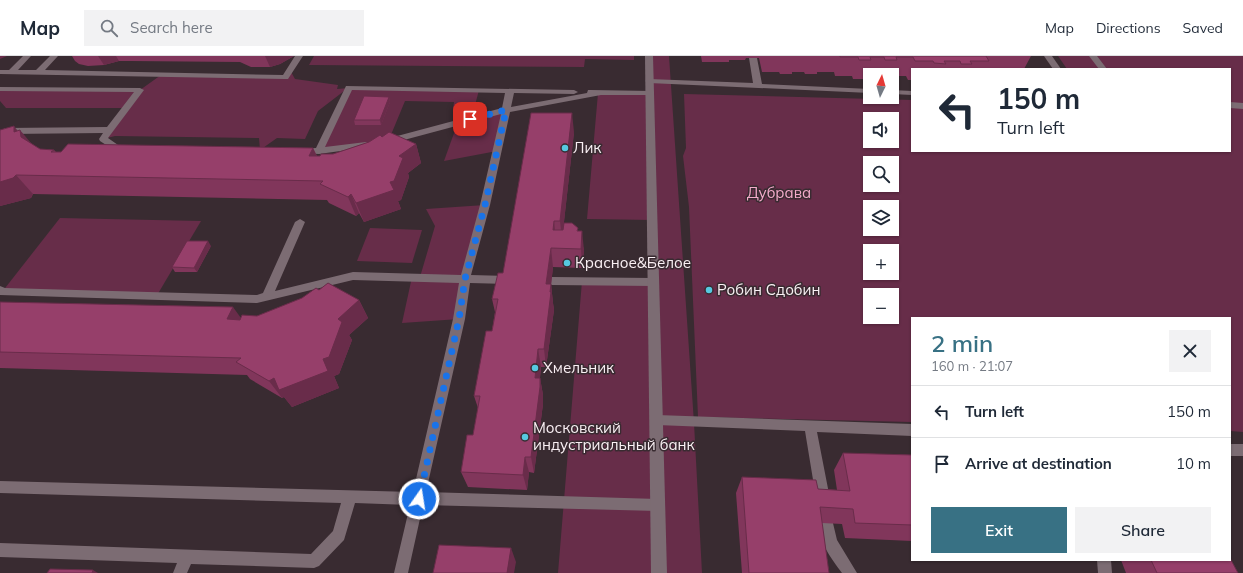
<!DOCTYPE html>
<meta charset="utf-8">
<style>
:root{--surface:#fff;--page:#f2f2f3;--text:#1f2937;--muted:#747a83;--line:#e0e1e3;--accent:#387184}
body{margin:0;font-family:Mulish,sans-serif;background:var(--page);color:var(--text);height:100vh;display:flex;flex-direction:column;font-size:15px;white-space:nowrap}
*{box-sizing:border-box;margin:0}
p{font-size:13px;color:var(--muted)}
.icon{flex:none;width:22px;height:22px;fill:none;stroke:currentColor;stroke-width:2;stroke-linecap:round;stroke-linejoin:round}
.map{position:relative;flex:1;overflow:hidden}
.side{position:absolute;left:911px;top:261px;width:320px;height:244px;display:flex;flex-direction:column;background:var(--surface);border-radius:0px;box-shadow:0 1px 3px #0004}
.side>*{flex:none}
.top-card{position:absolute;left:911px;top:12px;width:320px;height:84px;border-radius:0px;box-shadow:0 1px 3px #0004;background:#fff;color:var(--text);overflow:hidden}
.needle{width:26px;rotate:5deg}
.tools{position:absolute;left:863px;top:12px;display:grid;gap:8px}
.tools a{display:grid;place-items:center;width:36px;height:36px;border-radius:0px;background:var(--surface);box-shadow:0 1px 3px #0004;font-size:20px}
.pin{position:absolute;display:grid;place-items:center;width:34px;height:34px;color:#fff;margin:-17px;border-radius:8px;box-shadow:0 2px 6px #0006}
.me{position:absolute;width:44px;margin:-22px;rotate:13deg;stroke-linejoin:round;filter:drop-shadow(0 0 3px #0008)}
.turn{display:flex;align-items:center;gap:14px;height:84px;padding:0 20px;font-size:18px}
.turn .icon{width:52px;height:52px;stroke-width:2.5}
.turn b{display:block;font-size:28px;line-height:34px}
.round{display:grid;place-items:center;flex:none;width:42px;height:42px;border-radius:0px;background:var(--page)}
.head{display:flex;align-items:center;justify-content:space-between;height:68px;padding:0 20px}
h1{font-size:24px;font-weight:600;line-height:30px;color:var(--accent)}
.button{display:flex;gap:8px;margin-top:auto;padding:8px 20px}
.button a{flex:1;height:46px;border-radius:0px;background:var(--accent);color:#fff;font-size:16px;font-weight:600;line-height:46px;text-align:center}
.button a+a{background:var(--page);color:var(--text)}
ul{padding:0;list-style:none}
li{display:flex;align-items:center;gap:12px;height:52px;padding:0 20px;border-top:1px solid var(--line)}
li div{flex:1}
li b{display:block;font-size:15px}
li em{font-style:normal}
header{display:flex;align-items:center;gap:24px;box-sizing:border-box;height:56px;padding:0 20px;background:var(--surface);border-bottom:1px solid var(--line)}
header strong{font-size:19px}
nav{display:flex;gap:22px;margin-inline-start:auto;font-size:14px}
.search{width:280px;height:36px;background:var(--page);display:flex;align-items:center;gap:10px;box-sizing:border-box;padding:0 14px;border-radius:0px;color:var(--muted);font-size:15px}
.map>svg:first-child{display:block}
</style>
<header>
<strong>Map</strong>
<div class="search"><svg class="icon" aria-label="search" viewBox="0 0 24 24"><circle cx="10" cy="10" r="6"/><path d="M15 15l6 6"/></svg>Search here</div>
<nav><a>Map</a><a>Directions</a><a>Saved</a></nav>
</header>
<div class="map">
<svg width="1243" height="517" viewBox="0 0 1243 517">
<rect width="100%" height="100%" fill="#392b31"/>
<!-- green -->
<g fill="#672d49" fill-rule="evenodd">
<polygon points="314,0 634,0 634,4 585,3 584,11 309,9"/>
<polygon points="649,0 669,0 694,367 702,517 558,517 582,225 653,226 653,164 587,163 598,37 649,37"/>
<path d="M1058,0H1243V376L1230,375V262H912V366L698,361L689,151L683,100L686,92L684,38L912,44V95H1230V13H1067ZM870,63H892V85H870ZM870,107H892V129H870ZM870,151H892V173H870ZM870,195H892V217H870ZM870,239H892V261H870Z"/>
<polygon points="290,14 295,23 338,29 337,33 349,32 479,34 474,53 462,57 453,53 454,46 405,45 388,86 319,95 348,32 318,55 305,83 277,82 260,94 259,82 115,80 103,83 126,52 6,52 0,45 0,33 140,34 161,19 285,21"/>
<polygon points="506,54 497,95 444,105 458,66"/>
<polygon points="485,149 459,263 402,267 412,221 420,221 435,170 426,153"/>
<polygon points="60,162 201,165 156,241 2,236"/>
<polygon points="370,172 422,174 412,207 357,205"/>
</g>
<g fill="none" stroke-linecap="round" stroke-linejoin="round">
<!-- lane -->
<g fill="#7c6c73" fill-rule="evenodd">
<polygon points="23,0 31,0 18,14 36,14 50,0 58,0 45,14 283,19 295,0 303,0 288,23 285,23 0,18 0,14 9,14"/>
<polygon points="750,0 756,0 757,2 762,28 870,33 870,37 649,27 645,25 649,23 753,27 749,2"/>
<polygon points="1044,0 1052,0 1061,13 1053,13"/>
<polygon points="1089,0 1097,0 1107,13 1099,13"/>
<polygon points="346,30 574,34 578,36 574,38 514,37 511,51 587,37 588,34 591,34 652,35 652,39 601,39 510,56 490,149 471,219 508,220 512,221 513,224 512,227 508,228 470,227 465,263 426,436 658,443 663,444 665,449 663,454 658,455 423,449 408,517 394,517 410,449 355,447 344,484 319,510 314,512 191,508 187,517 173,517 177,507 0,501 0,487 311,498 333,475 341,447 0,437 0,425 413,436 453,263 459,227 353,224 257,247 0,239 0,230 5,232 257,239 263,237 295,166 300,163 305,166 275,235 353,216 461,219 480,149 501,58 389,88 385,85 386,83 502,52 505,37 352,34 325,91 366,86 369,87 370,89 369,91 319,98 297,97 296,95 297,93 316,92"/>
<path d="M0,31L140,32L144,34L108,82L118,89L126,90L127,92C119,100 108,90 100,85L99,83L103,77L8,78L3,84L0,85V76L5,72L107,71L134,36L0,35Z"/>
<polygon points="892,34 912,35 912,39 892,38"/>
<polygon points="1230,46 1243,47 1243,53 1230,52"/>
<polygon points="552,221 653,222 657,223 658,226 657,229 653,230 552,229 548,228 547,225 548,222"/>
<polygon points="657,359 912,368 912,380 817,376 831,448 829,453 824,454 819,453 817,448 805,375 657,369 653,368 651,364 653,360"/>
<rect x="1230" y="388" width="13" height="12"/>
<path d="M827,461L832,463L837,484L857,517H842C832,503 814,482 822,463Z"/>
<polygon points="1097,504 1111,504 1112,517 1098,517"/>
</g>
<!-- street -->
<polygon fill="#7c6c73" fill-rule="evenodd" points="645,0 653,0 667,517 651,517"/>
</g>
<!-- wall -->
<g fill="#81365b">
<polygon points="72,0 294,0 280,8 270,11 251,11 240,6 130,5 119,5 104,9 88,10 79,8 75,5"/>
<polygon points="701,0 1031,0 1024,13 998,13 985,12 985,13 912,13 912,24 908,24 906,20 892,20 892,19 870,19 870,20 866,20 865,23 853,23 852,20 835,20 834,16 817,16 817,18 805,18 804,16 792,16 792,18 780,18 779,16 762,16 759,2 746,2 745,4 729,4 729,6 702,6"/>
<polygon points="389,41 390,46 381,69 355,69 354,64"/>
<polygon points="17,75 32,89 40,93 54,94 56,96 313,92 317,100 320,100 333,98 369,86 382,81 416,88 421,107 408,117 409,121 401,144 398,145 401,153 364,166 359,157 356,160 329,147 327,144 33,138 31,142 0,150"/>
<polygon points="574,76 563,174 578,172 578,175 584,194 582,212 553,211 551,228 553,247 554,254 546,311 541,311 540,322 543,339 543,348 534,417 529,416 527,434 468,431 461,416 473,379 478,352 474,340 492,275 495,256 492,243 503,217"/>
<polygon points="211,190 197,216 175,216 172,211"/>
<polygon points="319,234 359,244 368,262 349,279 352,284 339,318 334,320 339,332 292,351 284,341 282,342 250,323 247,319 0,312 0,246 241,262 257,260 302,242"/>
<polygon points="843,397 912,399 912,485 845,482 842,468 822,467 829,517 742,517 736,437 742,421 818,433 837,434 834,414"/>
<polygon points="1121,504 1230,504 1238,517 1126,517"/>
</g>
<!-- shaded-wall -->
<g fill="#692c4a">
<polygon points="0,0 7,0 0,3"/>
<polygon points="98,0 116,0 119,5 104,9"/>
<polygon points="265,0 294,0 280,8 270,11"/>
<polygon points="389,41 390,46 381,69 380,64"/>
<polygon points="572,57 574,76 562,184 560,165"/>
<polygon points="14,70 20,78 20,74 36,93 14,76"/>
<polygon points="416,88 421,107 408,117 409,121 401,144 398,145 401,153 364,166 356,147 390,126 399,100"/>
<polygon points="313,92 322,111 309,100"/>
<polygon points="16,119 33,138 31,142 0,150 0,126"/>
<polygon points="351,138 359,157 356,160 348,141"/>
<polygon points="554,165 556,184 555,193 553,174"/>
<polygon points="582,175 584,194 582,212 581,193"/>
<polygon points="208,185 211,190 197,216 194,212"/>
<polygon points="551,192 553,211 551,230 551,228 553,247 554,254 546,311 544,293 546,228"/>
<polygon points="359,244 368,262 349,279 352,284 339,318 334,320 339,332 292,351 284,341 282,342 269,325 274,322 323,303 338,263"/>
<polygon points="233,251 246,269 227,263"/>
<polygon points="538,293 541,311 538,339 535,322"/>
<polygon points="540,322 543,339 543,348 534,417 531,401"/>
<polygon points="525,401 529,416 527,434 523,419"/>
<polygon points="511,492 516,506 514,517 507,517"/>
<polygon points="93,514 98,517 92,517"/>
</g>
<!-- building -->
<g fill="#963f6a" stroke="#692c4a">
<polygon points="840,0 986,0 989,5 970,5 972,8 961,8 960,5 944,5 946,8 934,7 933,5 915,5 913,1 896,1 897,4 885,4 884,1 870,1 871,4 859,4 858,1 840,1"/>
<polygon points="364,40 389,41 380,64 354,64"/>
<polygon points="531,57 572,57 560,165 554,165 553,174 563,174 564,167 572,167 578,172 577,175 582,175 581,193 551,192 546,228 551,228 550,236 551,236 544,293 538,293 535,322 540,322 540,331 531,401 525,401 523,419 461,416 467,379 473,379 480,340 474,340 486,275 492,275 498,243 492,243 498,217 503,217"/>
<polygon points="14,70 14,76 20,74 21,81 40,93 54,94 51,96 61,96 68,88 313,92 309,100 320,100 321,98 333,98 369,86 380,79 382,81 389,76 416,88 399,100 403,102 394,125 390,126 394,134 356,147 351,138 348,141 320,128 323,125 16,119 13,122 0,126 0,74"/>
<polygon points="187,185 208,185 194,212 172,211"/>
<polygon points="328,227 359,244 338,263 342,266 329,301 323,303 328,315 279,334 274,322 269,325 236,306 241,302 0,296 0,246 233,251 227,263 240,264 242,259 257,260 302,242 316,232 319,234"/>
<polygon points="843,397 912,399 912,469 855,467 853,453 820,451 829,517 749,517 742,421 816,424 818,433 850,435"/>
<polygon points="439,489 511,492 507,517 433,517"/>
<polygon points="1230,502 1238,517 1157,517 1151,504 1230,504"/>
<polygon points="50,513 93,514 92,517 47,517"/>
</g>
<g fill="none" stroke-linecap="round" stroke-linejoin="round">
<!-- route -->
<polyline stroke="#1a73e8" stroke-width="7" stroke-dasharray="0 12.6" points="419,443 459,263 465,223 485,149 506,54 470,63"/>
</g>
<!-- markers -->
<g fill="#56c9e1" stroke="#392b31" stroke-width="1.5">
<circle cx="565" cy="92" r="4"/>
<circle cx="567" cy="207" r="4"/>
<circle cx="709" cy="234" r="4"/>
<circle cx="535" cy="312" r="4"/>
<circle cx="525" cy="381" r="4"/>
</g>
<g text-anchor="middle" stroke-width="3" stroke-linejoin="round" paint-order="stroke">
<!-- poi labels -->
<g font-size="15" fill="#faf0f4" stroke="#392b31" text-anchor="start">
<text x="573" y="97">Лик</text>
<text x="575" y="212">Красное&amp;Белое</text>
<text x="717" y="239">Робин Сдобин</text>
<text x="543" y="317">Хмельник</text>
<text x="533" y="377">Московский<tspan x="533" dy="17">индустриальный банк</tspan></text>
</g>
<!-- park labels -->
<g font-size="15" fill="#f3abca" stroke="#392b31">
<text x="779" y="142">Дубрава</text>
</g>
</g>
</svg>
<div class="tools">
<a><svg class="needle" viewBox="-14 -14 28 28"><path d="M0-13l5 13h-10z" fill="#e53935"/><path d="M0 13l5-13h-10z" fill="#747a83"/></svg></a>
<a><svg class="icon" aria-label="sound" viewBox="0 0 24 24"><path d="M4 9h4l5-4v14l-5-4H4zM17 9q2 3 0 6"/></svg></a>
<a><svg class="icon" aria-label="search" viewBox="0 0 24 24"><circle cx="10" cy="10" r="6"/><path d="M15 15l6 6"/></svg></a>
<a><svg class="icon" aria-label="layers" viewBox="0 0 24 24"><path d="M12 4l9 5-9 5-9-5zM3 14l9 5 9-5"/></svg></a>
<a>+</a>
<a>−</a>
</div>
<div class="pin" style="left:470px;top:63px;background:#d93025"><svg class="icon" aria-label="arrive" viewBox="0 0 24 24"><path d="M6 21V4h12l-3 4 3 4H6"/></svg></div>
<svg class="me" style="left:419px;top:443px" viewBox="-20 -20 40 40"><circle r="17" fill="#1a73e8" stroke="#fff" stroke-width="3"/><path d="M0-11L8 9 0 5-8 9z" fill="#fff"/></svg>
<div class="top-card">
<div class="turn"><svg class="icon" aria-label="left" viewBox="0 0 24 24"><path d="M17 20v-9H6M10 6l-5 5 5 5"/></svg><div><b>150 m</b>Turn left</div></div>
</div>
<section class="side">
<div class="head"><div><h1>2 min</h1><p>160 m · 21:07</p></div><a class="round"><svg class="icon" aria-label="close" viewBox="0 0 24 24"><path d="M6 6l12 12M18 6L6 18"/></svg></a></div>
<ul>
<li><svg class="icon" aria-label="left" viewBox="0 0 24 24"><path d="M17 20v-9H6M10 6l-5 5 5 5"/></svg><div><b>Turn left</b></div><em>150 m</em></li>
<li><svg class="icon" aria-label="arrive" viewBox="0 0 24 24"><path d="M6 21V4h12l-3 4 3 4H6"/></svg><div><b>Arrive at destination</b></div><em>10 m</em></li>
</ul>
<div class="button"><a>Exit</a><a>Share</a></div>
</section>
</div>
